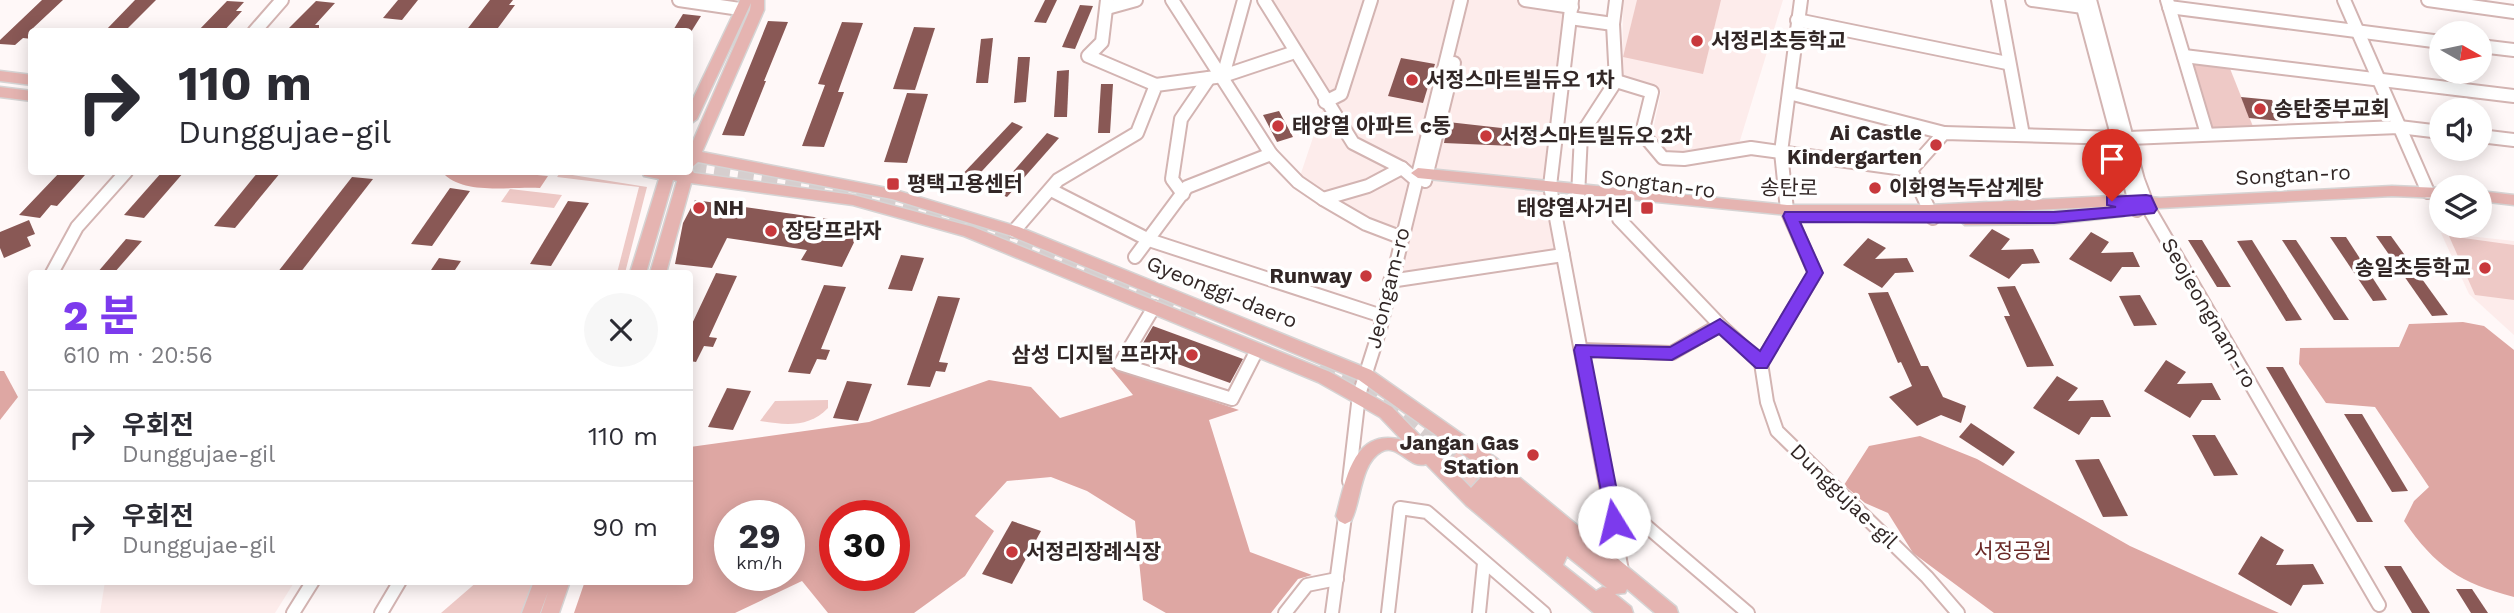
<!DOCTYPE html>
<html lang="ko">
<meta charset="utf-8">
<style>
:root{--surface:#fff;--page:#f7f7f7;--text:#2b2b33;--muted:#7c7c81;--line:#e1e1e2;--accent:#7c3aed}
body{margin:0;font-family:"Work Sans","Noto Sans KR",sans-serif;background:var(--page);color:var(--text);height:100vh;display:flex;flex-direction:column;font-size:26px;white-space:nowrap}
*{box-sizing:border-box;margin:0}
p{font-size:23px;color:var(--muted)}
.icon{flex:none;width:38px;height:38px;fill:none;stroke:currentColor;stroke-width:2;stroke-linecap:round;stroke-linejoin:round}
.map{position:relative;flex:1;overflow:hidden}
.drawer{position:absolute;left:28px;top:270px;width:665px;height:315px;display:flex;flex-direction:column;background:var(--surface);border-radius:7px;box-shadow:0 4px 18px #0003}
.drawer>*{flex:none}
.banner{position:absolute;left:28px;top:28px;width:665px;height:147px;border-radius:7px;box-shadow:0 4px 18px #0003;background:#fff;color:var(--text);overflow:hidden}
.needle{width:46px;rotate:99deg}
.fabs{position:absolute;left:2429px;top:21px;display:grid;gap:14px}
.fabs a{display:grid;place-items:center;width:63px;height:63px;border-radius:50%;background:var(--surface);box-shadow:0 4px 18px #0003;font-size:35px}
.speed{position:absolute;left:714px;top:500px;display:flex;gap:14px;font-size:35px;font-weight:700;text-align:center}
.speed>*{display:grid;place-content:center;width:91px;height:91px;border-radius:50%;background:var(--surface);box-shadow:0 4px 18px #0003;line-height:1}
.speed small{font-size:18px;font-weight:400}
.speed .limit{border:10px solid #d22;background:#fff;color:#111}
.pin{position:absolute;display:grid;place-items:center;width:60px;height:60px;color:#fff;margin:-72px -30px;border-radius:50% 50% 50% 0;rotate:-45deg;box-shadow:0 0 7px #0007}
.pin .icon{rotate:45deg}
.me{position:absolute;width:77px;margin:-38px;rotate:351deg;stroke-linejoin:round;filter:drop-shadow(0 0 5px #0008)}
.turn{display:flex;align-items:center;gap:24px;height:147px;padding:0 35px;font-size:32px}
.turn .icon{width:91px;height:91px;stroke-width:2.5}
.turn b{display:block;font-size:49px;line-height:60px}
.round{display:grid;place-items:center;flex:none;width:74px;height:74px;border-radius:37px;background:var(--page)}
.summary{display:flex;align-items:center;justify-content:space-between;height:119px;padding:0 35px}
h1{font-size:42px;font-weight:800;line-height:52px;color:var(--accent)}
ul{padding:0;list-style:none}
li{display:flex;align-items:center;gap:21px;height:91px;padding:0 35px;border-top:2px solid var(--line)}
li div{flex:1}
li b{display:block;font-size:26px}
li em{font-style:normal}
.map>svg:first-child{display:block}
</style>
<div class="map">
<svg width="2514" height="613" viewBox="0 0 2514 613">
<rect width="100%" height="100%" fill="#fff8f8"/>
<!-- built -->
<g fill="#fdeceb">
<polygon points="1264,0 1571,0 1550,186 1563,255 1390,281 1400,237 1298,182 1325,102"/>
<polygon points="1623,0 1783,0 1738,147 1665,156 1651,139 1661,92 1622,81"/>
<polygon points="2441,233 2514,241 2514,335 2469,294"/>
<polygon points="105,581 295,581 275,613 100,613"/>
</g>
<!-- green -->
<g fill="#eec9c6">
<polygon points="1637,0 1721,0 1703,74 1623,57"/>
<polygon points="2188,59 2229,66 2254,129 2209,131"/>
<polygon points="560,173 647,187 625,273 617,273 639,187 557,177"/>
<polygon points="510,189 562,195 554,208 501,202"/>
<polygon points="2449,236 2514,245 2514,300 2475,295"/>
<path d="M828,400V408C809,428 785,425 760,421L775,401Z"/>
<polygon points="1437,438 1443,439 1498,473 1474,493 1431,447 1432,441"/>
<polygon points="478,581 534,581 522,613 441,613"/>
</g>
<!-- forest -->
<g fill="#dea7a3" fill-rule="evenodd">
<path d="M442,172H505L548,176L540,188C510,186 463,196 442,172Z"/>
<path d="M2463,322L2484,326L2514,350V597C2460,583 2436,567 2404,521L2414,501L2429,487L2375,407L2326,403L2299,364L2300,348L2399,347L2409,324Z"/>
<path d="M1109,366L1239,410L1209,420L1250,552L1312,575L1298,579L1271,613H1166L1143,600L1135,521L1087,491L1051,477L1007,481L975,516L994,531L965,576L914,613H828L802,581L735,613H574L585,581H690V447L869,422L989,380L1031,387L1060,418L1133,395ZM730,516H789V576H730ZM835,516H894V576H835Z"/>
<polygon points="0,371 4,371 18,397 0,420"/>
<polygon points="1920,436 1977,459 2130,546 2279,613 1994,613 1913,553 1888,513 1865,503 1844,485 1869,446"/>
</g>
<!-- building -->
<g fill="#895855">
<polygon points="42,0 63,0 32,29 32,39 23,38 15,45 0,44 0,40"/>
<polygon points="135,0 156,0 124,32 104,32"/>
<polygon points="398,0 418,0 402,20 383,18"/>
<polygon points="490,0 513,0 509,5 515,5 495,32 465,32"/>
<polygon points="1045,0 1057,0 1046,23 1034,22"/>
<polygon points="227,1 244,2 236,11 242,11 223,32 197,32"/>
<polygon points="316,1 335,3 315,25 319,25 319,32 285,32"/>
<polygon points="1080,5 1093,6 1075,49 1062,47"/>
<polygon points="683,14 701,16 691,32 672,32"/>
<polygon points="768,21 788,22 764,81 766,81 744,136 722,135"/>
<polygon points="842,22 863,23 838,92 844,92 824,147 802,146 825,85 818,84"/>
<polygon points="914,27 935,28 915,90 893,89"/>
<polygon points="993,38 988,83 976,83 981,39"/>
<polygon points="1018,57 1030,57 1026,102 1014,103"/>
<polygon points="1401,58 1435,64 1423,103 1388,96"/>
<polygon points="1069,70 1067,117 1054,117 1057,71"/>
<polygon points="1101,84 1113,84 1110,133 1098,133"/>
<polygon points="907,93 928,94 907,163 884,162"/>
<polygon points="2241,97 2272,100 2280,121 2249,118"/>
<polygon points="1279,111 1293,137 1277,142 1263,115"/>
<polygon points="1012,122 1023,127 969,185 957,180"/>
<polygon points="1448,122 1529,131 1527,142 1513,146 1444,143"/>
<polygon points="1047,133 1059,138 1007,197 995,192"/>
<polygon points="60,172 82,172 79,174 85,175 57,206 51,205 40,218 19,215"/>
<polygon points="162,172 184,172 144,218 124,215"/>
<polygon points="258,172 281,172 235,228 214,226"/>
<polygon points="352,177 373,179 300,273 277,273"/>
<polygon points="450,188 470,191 432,246 411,244"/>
<polygon points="695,200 863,224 842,267 801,260 807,250 727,238 712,268 675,264 683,223"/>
<polygon points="568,201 589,203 551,266 530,264"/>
<polygon points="29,220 35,234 27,237 31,246 4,258 0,248 0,232"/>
<polygon points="1992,229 2010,239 2001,250 2033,249 2040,263 2022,264 2009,279 1969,256"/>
<polygon points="2091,232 2109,242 2101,253 2133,252 2140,267 2122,267 2111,282 2069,259"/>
<polygon points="2376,236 2391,236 2448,315 2432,316"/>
<polygon points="2330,237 2346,237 2387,300 2373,301"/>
<polygon points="1868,238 1886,248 1875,259 1907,258 1914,272 1895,273 1882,288 1843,265"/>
<polygon points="126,239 142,241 114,273 97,273"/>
<polygon points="2188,240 2202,240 2231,287 2217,287"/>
<polygon points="2252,240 2302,320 2286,321 2237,241"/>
<polygon points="2282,240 2296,240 2349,320 2334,320"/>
<polygon points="901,255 924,258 912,291 888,289"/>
<polygon points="439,258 461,261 453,273 429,273"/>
<polygon points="716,273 737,276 709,337 717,338 713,347 704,346 696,362 690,361 690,328"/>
<polygon points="824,285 846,287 821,349 830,350 826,360 817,359 810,374 788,372"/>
<polygon points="2015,286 2054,366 2027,367 2004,316 2010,316 1997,287"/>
<polygon points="1888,292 1921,366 1928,366 1943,397 1966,406 1961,423 1941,415 1917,426 1889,397 1912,386 1901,362 1898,363 1868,293"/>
<polygon points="2140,295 2157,325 2134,326 2119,296"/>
<polygon points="938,296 960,298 939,362 948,363 945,372 936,371 930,387 907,385"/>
<polygon points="1153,326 1243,359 1230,383 1139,350"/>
<polygon points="2166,360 2186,372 2177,384 2212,383 2221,400 2202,400 2190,418 2144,391"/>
<polygon points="2266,367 2283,367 2373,522 2357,522"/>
<polygon points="2057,376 2078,388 2068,401 2103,400 2111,417 2091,417 2079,435 2033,408"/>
<polygon points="847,381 872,384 858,421 833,418"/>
<polygon points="727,388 751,391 733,430 708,427"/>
<polygon points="2344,414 2362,414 2408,491 2392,492"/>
<polygon points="1971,423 2015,452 2003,466 1959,437"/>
<polygon points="2192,435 2215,435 2238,475 2214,476"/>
<polygon points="2099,459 2128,516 2103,517 2075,460"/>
<polygon points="1012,521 1041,531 1012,584 982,574"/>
<polygon points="2261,536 2284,550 2276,565 2313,564 2324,584 2303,585 2291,606 2238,574"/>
<polygon points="2384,566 2401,566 2430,613 2412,613"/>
<polygon points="2456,589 2472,589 2488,613 2471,613"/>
</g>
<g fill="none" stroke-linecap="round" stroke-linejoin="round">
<!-- major-tunnel -->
<g stroke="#d6cece" stroke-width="16" stroke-dasharray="16 8" stroke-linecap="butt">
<path d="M690,170C778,183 867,194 952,220C1003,236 1052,258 1101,279"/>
<polyline points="1093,270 1202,315"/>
<polyline points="1319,369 1364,388 1394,411"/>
<polyline points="1387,399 1488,481"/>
</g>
<defs>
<g id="minor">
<polyline points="679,0 740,9"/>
<polyline points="1107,0 1102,42 1088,56 1156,85"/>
<polyline points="1172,0 1271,154 1298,182 1323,199 1366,224 1400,237"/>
<polyline points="1244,0 1223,76 1295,52"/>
<polyline points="1264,0 1353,143 1402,168 1416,180"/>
<polyline points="1525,0 1572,7"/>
<polyline points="1572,0 1550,186 1623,576"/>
<polyline points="1801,0 1781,152 1787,210 1815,273 1761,363 1767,402 1777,431 1927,577 1958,613"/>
<polyline points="1998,0 2023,135"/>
<polyline points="2032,0 2083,7"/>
<polyline points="2081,0 2137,210"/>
<polyline points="2090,0 2138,180 2149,209 2379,605"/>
<polyline points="2167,0 2207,134"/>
<polyline points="2344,0 2428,192"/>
<polyline points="2428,0 2514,12"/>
<polyline points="2169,7 2441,42"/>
<polyline points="1107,8 1136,0"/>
<polyline points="1570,18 1613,24"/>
<polyline points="1797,20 2007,63"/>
<polyline points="254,32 282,0"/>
<polyline points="2480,46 2514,50"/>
<polyline points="2184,56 2514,96"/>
<polyline points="1616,81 1652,92 1642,133 1663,158 1684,159 1751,148 1911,170"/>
<polyline points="1789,93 1944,133"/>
<polyline points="1325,102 1341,94 1371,0"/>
<polyline points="2480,136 2514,140"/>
<polyline points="2129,138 2399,127 2441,132"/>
<polyline points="1911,170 1944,133 2119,138"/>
<polyline points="1911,170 1933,218"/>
<polyline points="1425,181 1454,63"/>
<polyline points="1051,190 1149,240 1382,316"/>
<polyline points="1183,194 1172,179 1181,119 1209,78"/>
<polyline points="1578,196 1581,135 1616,81 1613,24 1616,0"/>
<polyline points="1323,199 1368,186 1402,168"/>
<polyline points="1616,200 1619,219 1720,325 1761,363"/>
<polyline points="1014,231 1058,180 1137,133 1156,85 1223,76"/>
<polyline points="1135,257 1187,187 1271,154"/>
<polyline points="52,273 77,227 126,172"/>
<polyline points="1390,281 1563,255"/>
<polyline points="1154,307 1120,364 1232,399 1257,350"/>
<polyline points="1582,350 1672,353 1720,325"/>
<polyline points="1349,481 1359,395 1380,329 1461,0"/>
<polyline points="1610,495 1748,613"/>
<polyline points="293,613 313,581"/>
<polyline points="381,613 400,581"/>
<polyline points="1285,613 1307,585 1337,579"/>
<polyline points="1332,613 1346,509"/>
<polyline points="1388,613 1400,508 1427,512 1544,613"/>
<polyline points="1479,613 1484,563"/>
</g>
<g id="major">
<path d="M740,0H764V10L702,152L892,189L1019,227L1371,370L1496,458L1676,607L1678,613H1655L1627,589L1625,593L1615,594L1631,607L1633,613H1594L1466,505L1426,464C1410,470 1397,442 1381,452C1360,464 1361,502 1351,521L1345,524L1339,521L1336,516C1346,480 1353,427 1402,440L1380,417L1318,382L964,236L853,205L691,183L666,273H650L677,181L673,180L646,273H630L659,179L644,176L642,172H690V148L750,10L751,3L697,119L690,124V105ZM698,162L892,199L1009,235L1359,380L1492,475L1482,476L1471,488L1392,407L1330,372L973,227L853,195L694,173L691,168ZM1567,556L1607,588L1603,587L1596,591L1563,565Z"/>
<polygon points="0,71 32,75 32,85 0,81"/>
<polygon points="0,87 32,91 32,101 0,97"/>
<path d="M1418,168L1787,205H1929L2132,195L2160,198L2392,186L2441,188V198L2392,196L2160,208L2125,206L2131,211L2124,216L2054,224L1965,225L1958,219L1964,214L1787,215L1418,178L1411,173ZM2119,206L2054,212L1970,213Z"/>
<polygon points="2480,191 2514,195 2514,205 2480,201"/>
<polygon points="534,581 570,581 559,613 541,613 548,592 540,613 522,613"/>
</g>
</defs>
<!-- minor casing -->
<use href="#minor" stroke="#d3b4b2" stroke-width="16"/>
<!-- major casing -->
<use href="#major" stroke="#d6d4d4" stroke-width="3"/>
<!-- minor -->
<use href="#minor" stroke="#fff" stroke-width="12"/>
<!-- major -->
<use href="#major" fill="#e5b4b1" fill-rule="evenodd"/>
</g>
<!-- route -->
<polygon fill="#7c3aed" stroke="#51269a" stroke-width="2" points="2146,195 2151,196 2157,209 2154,213 2054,223 1800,222 1823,273 1767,368 1756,368 1719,334 1672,360 1591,357 1623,522 1621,528 1608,528 1574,350 1576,345 1670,347 1720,319 1760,351 1807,272 1783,216 1785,212 2054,212 2116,207 2107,205 2107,197"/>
<!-- markers -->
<g fill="#c8383c" stroke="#fff" stroke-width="2.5">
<circle cx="1697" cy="41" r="7"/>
<circle cx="1412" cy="80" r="7"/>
<circle cx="2260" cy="109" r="7"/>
<circle cx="1278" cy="126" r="7"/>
<circle cx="1486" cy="136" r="7"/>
<circle cx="1936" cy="145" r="7"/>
<rect x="886" y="177" width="14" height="14" rx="3.5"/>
<circle cx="1875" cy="188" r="7"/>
<circle cx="699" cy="208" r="7"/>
<rect x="1640" y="201" width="14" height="14" rx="3.5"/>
<circle cx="771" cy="231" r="7"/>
<circle cx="2485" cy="268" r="7"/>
<circle cx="1366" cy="276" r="7"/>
<circle cx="1192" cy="355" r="7"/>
<circle cx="1533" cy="455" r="7"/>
<circle cx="1012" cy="552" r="7"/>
</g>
<g text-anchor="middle" stroke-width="7" stroke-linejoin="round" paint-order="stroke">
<!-- poi labels -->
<g font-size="21" font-weight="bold" fill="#322726" stroke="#fff" text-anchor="start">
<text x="1711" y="48">서정리초등학교</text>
<text x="1426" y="87">서정스마트빌듀오 1차</text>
<text x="2274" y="116">송탄중부교회</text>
<text x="1292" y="133">태양열 아파트 c동</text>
<text x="1922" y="140" text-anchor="end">Ai Castle<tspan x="1922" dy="24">Kindergarten</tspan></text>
<text x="1500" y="143">서정스마트빌듀오 2차</text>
<text x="907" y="191">평택고용센터</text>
<text x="1889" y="195">이화영녹두삼계탕</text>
<text x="713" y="215">NH</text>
<text x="1633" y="215" text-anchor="end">태양열사거리</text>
<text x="785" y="238">장당프라자</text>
<text x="2471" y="275" text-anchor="end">송일초등학교</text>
<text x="1352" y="283" text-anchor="end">Runway</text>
<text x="1178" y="362" text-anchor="end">삼성 디지털 프라자</text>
<text x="1519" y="450" text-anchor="end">Jangan Gas<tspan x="1519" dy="24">Station</tspan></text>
<text x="1026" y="559">서정리장례식장</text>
</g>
<!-- street labels -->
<g font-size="21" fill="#322726" stroke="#fff">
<text transform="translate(2293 175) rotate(-3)" y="7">Songtan-ro</text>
<text transform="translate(1658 184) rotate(7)" y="7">Songtan-ro</text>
<text transform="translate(1789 188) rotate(1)" y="7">송탄로</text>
<text transform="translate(1388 288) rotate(-76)" y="7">Jeongam-ro</text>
<text transform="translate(1222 292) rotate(22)" y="7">Gyeonggi-daero</text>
<text transform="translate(2209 313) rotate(60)" y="7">Seojeongnam-ro</text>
<text transform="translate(1844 496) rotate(44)" y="7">Dunggujae-gil</text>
</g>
<!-- park labels -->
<g font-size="21" fill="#6a2826" stroke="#fff">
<text x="2013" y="558">서정공원</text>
</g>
</g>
</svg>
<div class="fabs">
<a><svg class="needle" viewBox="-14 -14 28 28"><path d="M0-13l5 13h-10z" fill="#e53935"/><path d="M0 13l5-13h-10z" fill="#7c7c81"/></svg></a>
<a><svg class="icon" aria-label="sound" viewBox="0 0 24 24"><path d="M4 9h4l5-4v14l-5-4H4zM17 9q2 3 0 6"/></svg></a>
<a><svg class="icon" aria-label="layers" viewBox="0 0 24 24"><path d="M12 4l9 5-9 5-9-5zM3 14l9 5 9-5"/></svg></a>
</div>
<div class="speed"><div>29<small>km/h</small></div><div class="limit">30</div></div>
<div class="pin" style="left:2112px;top:201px;background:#d93025"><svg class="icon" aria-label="arrive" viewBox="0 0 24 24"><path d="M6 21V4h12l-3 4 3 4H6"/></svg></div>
<svg class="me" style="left:1614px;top:522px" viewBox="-20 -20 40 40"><circle r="19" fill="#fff"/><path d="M0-13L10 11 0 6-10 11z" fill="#7c3aed"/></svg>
<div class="banner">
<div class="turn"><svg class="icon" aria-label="right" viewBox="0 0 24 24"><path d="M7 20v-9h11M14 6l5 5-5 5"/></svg><div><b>110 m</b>Dunggujae-gil</div></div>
</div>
<section class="drawer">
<div class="summary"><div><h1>2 분</h1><p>610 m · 20:56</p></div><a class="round"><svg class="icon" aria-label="close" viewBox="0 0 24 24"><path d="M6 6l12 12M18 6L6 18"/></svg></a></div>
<ul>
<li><svg class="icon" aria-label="right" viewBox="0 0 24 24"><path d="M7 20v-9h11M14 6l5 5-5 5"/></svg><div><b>우회전</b><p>Dunggujae-gil</p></div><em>110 m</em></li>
<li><svg class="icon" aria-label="right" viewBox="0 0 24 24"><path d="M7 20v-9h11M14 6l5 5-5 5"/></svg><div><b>우회전</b><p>Dunggujae-gil</p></div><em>90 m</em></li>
</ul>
</section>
</div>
